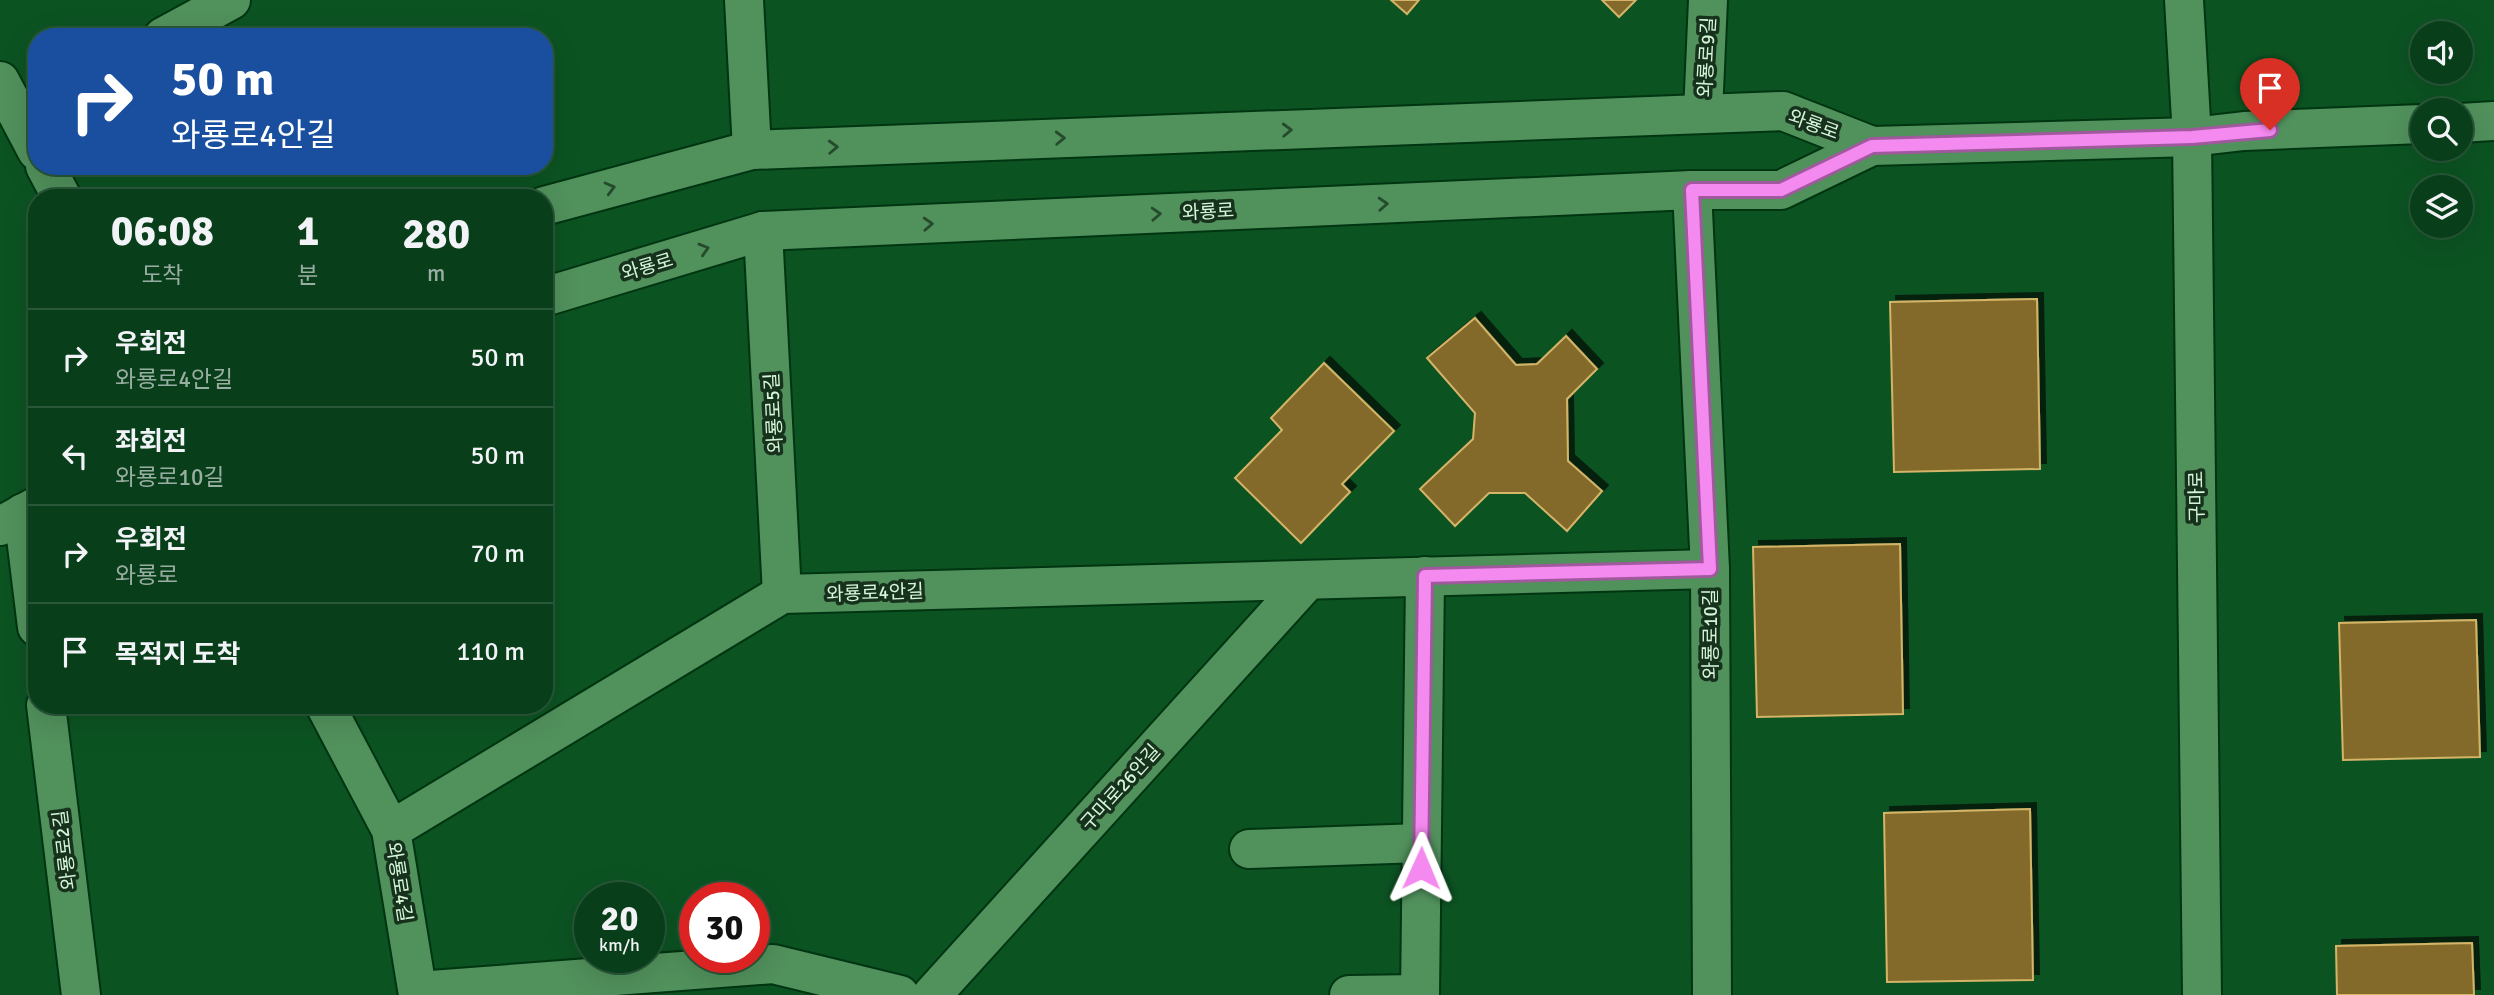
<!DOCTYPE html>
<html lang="ko">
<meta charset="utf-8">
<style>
:root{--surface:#093e1a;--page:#174927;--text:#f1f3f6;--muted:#99aea2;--line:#295739}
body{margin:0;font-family:Signika,"Noto Sans KR",sans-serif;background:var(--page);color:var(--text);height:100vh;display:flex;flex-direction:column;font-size:26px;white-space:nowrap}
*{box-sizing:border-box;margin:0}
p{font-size:23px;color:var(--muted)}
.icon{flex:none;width:38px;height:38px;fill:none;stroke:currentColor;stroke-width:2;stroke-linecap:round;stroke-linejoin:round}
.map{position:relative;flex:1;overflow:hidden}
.details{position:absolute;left:28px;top:189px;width:525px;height:525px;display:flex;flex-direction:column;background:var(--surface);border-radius:28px;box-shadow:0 7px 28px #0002,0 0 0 2px var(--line)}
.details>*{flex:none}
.banner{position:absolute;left:28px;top:28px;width:525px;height:147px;border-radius:28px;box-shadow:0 7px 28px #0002,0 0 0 2px var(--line);background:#1a4fa0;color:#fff;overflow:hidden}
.controls{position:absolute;left:2410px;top:21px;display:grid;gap:14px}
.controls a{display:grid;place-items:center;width:63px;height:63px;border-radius:50%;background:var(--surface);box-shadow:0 7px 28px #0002,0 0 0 2px var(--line);font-size:35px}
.speed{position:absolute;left:574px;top:882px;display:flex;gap:14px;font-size:35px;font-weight:700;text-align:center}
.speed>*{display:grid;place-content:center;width:91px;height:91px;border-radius:50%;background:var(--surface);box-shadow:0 7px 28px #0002,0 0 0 2px var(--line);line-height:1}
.speed small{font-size:18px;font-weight:400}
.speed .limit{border:10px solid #d22;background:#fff;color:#111}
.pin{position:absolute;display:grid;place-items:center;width:60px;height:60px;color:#fff;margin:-72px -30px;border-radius:50% 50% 50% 0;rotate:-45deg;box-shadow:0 0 7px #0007}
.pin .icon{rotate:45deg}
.me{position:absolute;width:77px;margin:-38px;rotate:1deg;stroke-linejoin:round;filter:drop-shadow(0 0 5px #0008)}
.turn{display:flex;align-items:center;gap:24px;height:147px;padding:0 28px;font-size:32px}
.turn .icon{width:91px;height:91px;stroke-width:2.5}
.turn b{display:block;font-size:49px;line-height:60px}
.eta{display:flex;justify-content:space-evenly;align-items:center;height:119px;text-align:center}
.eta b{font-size:42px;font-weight:800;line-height:49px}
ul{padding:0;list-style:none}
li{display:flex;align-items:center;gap:21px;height:98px;padding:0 28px;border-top:2px solid var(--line)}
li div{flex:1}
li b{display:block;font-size:26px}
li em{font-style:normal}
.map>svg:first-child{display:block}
</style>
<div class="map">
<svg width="2494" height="995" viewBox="0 0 2494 995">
<defs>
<filter id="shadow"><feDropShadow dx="6" dy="-6" stdDeviation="0" flood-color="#0009"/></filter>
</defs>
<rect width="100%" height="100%" fill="#0c5322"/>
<!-- building -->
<g fill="#836b29" stroke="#d3b467" stroke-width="2" filter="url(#shadow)">
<polygon points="1391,0 1419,0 1407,14"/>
<polygon points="1602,0 1636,0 1619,17"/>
<polygon points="2037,299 2040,469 1894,472 1890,302"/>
<polygon points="1475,318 1516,365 1537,364 1566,336 1597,369 1567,399 1568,461 1602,491 1567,531 1525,493 1489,493 1455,526 1420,489 1473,439 1475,413 1427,358"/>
<polygon points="1324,363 1394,431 1342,484 1350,492 1301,543 1235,478 1282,430 1271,418"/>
<polygon points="1900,544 1903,714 1757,717 1753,547"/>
<polygon points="2476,620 2480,757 2343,760 2339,623"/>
<polygon points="2030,809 2033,980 1887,982 1884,813"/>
<polygon points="2472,943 2474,995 2337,995 2336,946"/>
</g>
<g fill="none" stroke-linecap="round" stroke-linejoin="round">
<defs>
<g id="street">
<polyline points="744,0 752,150"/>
<polyline points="163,37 231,0"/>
<polyline points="0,81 37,151"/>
<polyline points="1703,113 1708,0"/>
<polyline points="45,166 62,198"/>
<polyline points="1692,190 1710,569 1712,995"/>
<polyline points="763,231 782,594"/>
<polyline points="23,513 37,627"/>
<polyline points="46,705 81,995"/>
<polyline points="325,705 391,830 418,995"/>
<polyline points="391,830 782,594 1710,569"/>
<polyline points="1249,849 1421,843"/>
<polyline points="418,991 773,964 900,995"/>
<polyline points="932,995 1308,580"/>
<polyline points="1349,995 1420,994"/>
<polyline points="1420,995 1425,576"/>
</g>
<g id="secondary">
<polyline points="2184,0 2192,137 2202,995"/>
<polyline points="2460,123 2494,121"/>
<polyline points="544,206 752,150 1783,111 1872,146 2192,137 2244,131 2422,124"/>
<polyline points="544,297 763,231 1692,190 1781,190 1872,146"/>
<polyline points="0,526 37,506"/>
</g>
</defs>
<!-- street casing -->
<use href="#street" stroke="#003511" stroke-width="42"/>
<!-- secondary casing -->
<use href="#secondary" stroke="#003511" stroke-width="42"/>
<!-- street -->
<use href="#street" stroke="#51915c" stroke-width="38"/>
<!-- secondary -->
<use href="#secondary" stroke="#51915c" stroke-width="38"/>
</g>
<!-- one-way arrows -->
<defs><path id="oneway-chevron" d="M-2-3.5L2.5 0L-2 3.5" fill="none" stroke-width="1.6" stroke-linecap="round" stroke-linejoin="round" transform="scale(1.75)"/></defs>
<g stroke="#264a2c">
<use href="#oneway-chevron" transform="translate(1287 130) rotate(-2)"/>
<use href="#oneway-chevron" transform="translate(1060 138) rotate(-2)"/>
<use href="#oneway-chevron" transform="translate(833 147) rotate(-2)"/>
<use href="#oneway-chevron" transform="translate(610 188) rotate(-15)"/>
<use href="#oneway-chevron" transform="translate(1383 204) rotate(-3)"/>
<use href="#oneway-chevron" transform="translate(1156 214) rotate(-3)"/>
<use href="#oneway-chevron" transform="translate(928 224) rotate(-3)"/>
<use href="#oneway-chevron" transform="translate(704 249) rotate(-17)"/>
</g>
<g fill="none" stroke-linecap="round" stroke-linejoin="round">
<defs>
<polyline id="route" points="1421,868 1425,576 1710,569 1692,190 1781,190 1872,146 2192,137 2270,130"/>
</defs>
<!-- route casing -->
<use href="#route" stroke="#9f599c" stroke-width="18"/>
<!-- route -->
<use href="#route" stroke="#f489f0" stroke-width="12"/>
</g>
<g text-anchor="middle" stroke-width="7" stroke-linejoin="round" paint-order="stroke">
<!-- street labels -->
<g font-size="19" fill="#d5f6d9" stroke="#17321c">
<text transform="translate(1706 57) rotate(-87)" y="7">와룡로9길</text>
<text transform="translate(1814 124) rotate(20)" y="7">와룡로</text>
<text transform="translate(1208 211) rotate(-3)" y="7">와룡로</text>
<text transform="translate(647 266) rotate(-17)" y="7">와룡로</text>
<text transform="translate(773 413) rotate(-93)" y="7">와룡로5길</text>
<text transform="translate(2196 497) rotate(-91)" y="7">구마로</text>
<text transform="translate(875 592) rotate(-2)" y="7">와룡로4안길</text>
<text transform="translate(1710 634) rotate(-90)" y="7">와룡로10길</text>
<text transform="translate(1120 787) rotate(-48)" y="7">구마로26안길</text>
<text transform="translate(64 850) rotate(-97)" y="7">와룡로2길</text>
<text transform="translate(400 882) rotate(81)" y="7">와룡로4길</text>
</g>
</g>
</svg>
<div class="controls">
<a><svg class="icon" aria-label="sound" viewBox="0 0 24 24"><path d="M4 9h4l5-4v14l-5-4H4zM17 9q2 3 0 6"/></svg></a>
<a><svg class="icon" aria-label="search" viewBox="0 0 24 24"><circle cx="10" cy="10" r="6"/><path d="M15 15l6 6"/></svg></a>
<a><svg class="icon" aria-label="layers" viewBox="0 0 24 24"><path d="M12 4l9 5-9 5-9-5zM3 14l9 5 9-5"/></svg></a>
</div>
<div class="speed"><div>20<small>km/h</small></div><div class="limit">30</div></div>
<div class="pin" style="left:2270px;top:130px;background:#d93025"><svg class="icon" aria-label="arrive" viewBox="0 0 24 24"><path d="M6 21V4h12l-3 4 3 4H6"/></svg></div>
<svg class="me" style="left:1421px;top:868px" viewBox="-20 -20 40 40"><path d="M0-17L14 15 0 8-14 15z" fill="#f489f0" stroke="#fff" stroke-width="4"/></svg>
<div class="banner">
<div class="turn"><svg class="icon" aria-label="right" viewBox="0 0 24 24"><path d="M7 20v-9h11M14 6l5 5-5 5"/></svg><div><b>50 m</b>와룡로4안길</div></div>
</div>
<section class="details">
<div class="eta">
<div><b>06:08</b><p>도착</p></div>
<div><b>1</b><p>분</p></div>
<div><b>280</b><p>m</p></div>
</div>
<ul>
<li><svg class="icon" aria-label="right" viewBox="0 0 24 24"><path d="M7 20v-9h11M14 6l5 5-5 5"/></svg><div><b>우회전</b><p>와룡로4안길</p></div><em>50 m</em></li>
<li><svg class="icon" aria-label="left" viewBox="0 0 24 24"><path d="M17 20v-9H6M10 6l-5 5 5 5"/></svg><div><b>좌회전</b><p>와룡로10길</p></div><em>50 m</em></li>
<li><svg class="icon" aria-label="right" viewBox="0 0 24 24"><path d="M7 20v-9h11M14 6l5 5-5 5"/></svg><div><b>우회전</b><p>와룡로</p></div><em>70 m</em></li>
<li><svg class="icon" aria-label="arrive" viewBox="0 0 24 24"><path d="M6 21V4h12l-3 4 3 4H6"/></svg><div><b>목적지 도착</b></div><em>110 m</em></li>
</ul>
</section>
</div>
